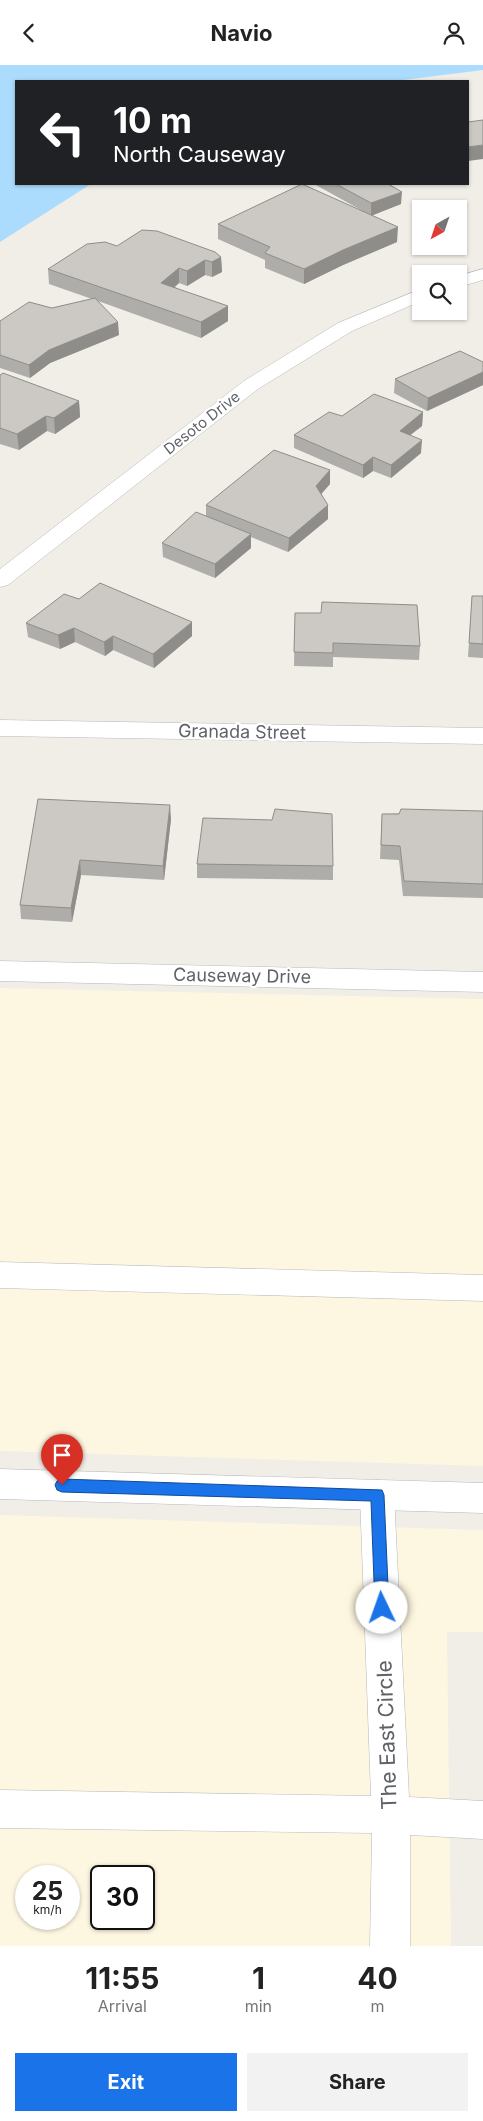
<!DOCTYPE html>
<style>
:root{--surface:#fff;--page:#f2f2f2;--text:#222;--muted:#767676;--accent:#1a73e8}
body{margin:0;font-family:Inter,sans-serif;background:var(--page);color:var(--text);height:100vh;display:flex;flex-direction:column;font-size:19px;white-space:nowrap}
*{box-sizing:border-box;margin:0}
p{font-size:16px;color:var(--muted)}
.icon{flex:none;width:28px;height:28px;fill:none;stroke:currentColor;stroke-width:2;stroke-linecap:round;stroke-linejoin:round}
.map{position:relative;height:1881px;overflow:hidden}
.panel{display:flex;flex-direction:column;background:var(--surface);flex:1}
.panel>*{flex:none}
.top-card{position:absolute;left:15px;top:15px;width:454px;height:105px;border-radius:0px;box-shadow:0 1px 4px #0004;background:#202124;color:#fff;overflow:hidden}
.needle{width:32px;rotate:220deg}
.buttons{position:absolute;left:412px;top:135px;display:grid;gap:10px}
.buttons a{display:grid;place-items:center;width:55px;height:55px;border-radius:0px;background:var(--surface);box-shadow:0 1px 4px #0004;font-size:25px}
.speed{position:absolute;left:15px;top:1800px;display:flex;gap:10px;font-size:25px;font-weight:700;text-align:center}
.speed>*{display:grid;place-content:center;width:65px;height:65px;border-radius:50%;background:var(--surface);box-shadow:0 1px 4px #0004;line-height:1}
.speed small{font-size:12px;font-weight:400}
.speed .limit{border:2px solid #111;border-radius:8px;background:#fff;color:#111}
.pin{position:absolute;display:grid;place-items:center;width:42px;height:42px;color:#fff;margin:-51px -21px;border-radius:50% 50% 50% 0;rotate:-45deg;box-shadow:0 0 5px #0007}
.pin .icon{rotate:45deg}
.me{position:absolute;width:55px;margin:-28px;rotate:357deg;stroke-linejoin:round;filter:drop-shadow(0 0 4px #0008)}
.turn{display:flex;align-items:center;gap:18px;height:105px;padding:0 15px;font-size:22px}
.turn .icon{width:65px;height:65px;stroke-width:2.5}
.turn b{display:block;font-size:35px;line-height:42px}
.eta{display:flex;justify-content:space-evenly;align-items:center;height:85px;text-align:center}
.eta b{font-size:30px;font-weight:700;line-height:35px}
.button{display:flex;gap:10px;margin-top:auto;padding:10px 15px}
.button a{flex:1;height:58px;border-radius:0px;background:var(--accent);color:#fff;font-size:20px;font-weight:700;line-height:58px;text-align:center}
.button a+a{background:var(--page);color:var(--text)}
header{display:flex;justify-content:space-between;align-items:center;height:65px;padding:0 15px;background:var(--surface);font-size:22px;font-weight:700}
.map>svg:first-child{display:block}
</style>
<header><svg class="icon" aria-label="back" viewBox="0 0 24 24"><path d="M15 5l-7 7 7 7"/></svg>Navio<svg class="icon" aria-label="person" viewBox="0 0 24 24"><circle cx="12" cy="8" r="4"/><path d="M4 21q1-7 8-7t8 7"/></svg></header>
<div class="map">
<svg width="483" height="1881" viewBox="0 0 483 1881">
<rect width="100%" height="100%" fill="#f1eee8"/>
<!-- commercial -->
<g fill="#fdf6e0" fill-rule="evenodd">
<polygon points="0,923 483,934 483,1401 0,1386"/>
<path d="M0,1450L483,1465V1567H447L451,1881H0ZM26,1811H69V1854H26ZM101,1811H144V1854H101Z"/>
</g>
<!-- water -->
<polygon fill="#abdcfd" points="0,0 483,0 483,5 395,16 16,16 16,119 91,119 0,177"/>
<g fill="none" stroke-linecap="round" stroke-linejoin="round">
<defs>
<g id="street">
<polygon points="483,204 483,215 459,222 459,211"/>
<polygon points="421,224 421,236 352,266 258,324 8,520 0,522 0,504 244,316 338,258"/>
<polygon points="0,655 483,663 483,679 0,671"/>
<polygon points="0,896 483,907 483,927 0,916"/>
<polygon points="0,1197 483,1210 483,1236 0,1223"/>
<polygon points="377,1415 389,1419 394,1430 409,1732 483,1736 483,1774 410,1770 410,1881 370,1881 372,1768 0,1763 0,1725 371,1731 360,1430 365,1419"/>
</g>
<polygon id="secondary" points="0,1404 483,1418 483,1448 0,1434"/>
</defs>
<!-- street casing -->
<use href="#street" stroke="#b5b8bc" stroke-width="1"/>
<!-- secondary casing -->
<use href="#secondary" stroke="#b4b7bb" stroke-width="1"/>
<!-- street -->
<use href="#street" fill="#fff" fill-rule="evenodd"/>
<!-- secondary -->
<use href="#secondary" fill="#fff" fill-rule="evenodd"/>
</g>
<!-- wall -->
<g fill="#afada9">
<polygon points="314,119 396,119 391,120 401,139 372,150 397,177 343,200 304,219 265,203 265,195 218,174 218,159 361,145"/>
<polygon points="117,181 221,192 222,207 212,212 205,210 187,221 179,218 175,222 228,256 201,273 98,236 119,270 50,298 30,313 0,303 0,256 52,243 92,234 49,219 48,204"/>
<polygon points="483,297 483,320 427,346 394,328 395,314"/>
<polygon points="0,310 79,336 80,352 55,369 47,366 19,385 0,379"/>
<polygon points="423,347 422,361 410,370 421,388 391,413 373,406 363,413 294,383 294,370"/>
<polygon points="330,405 330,419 321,429 328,454 288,487 251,472 251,483 215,513 163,492 162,478 206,451 206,440"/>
<polygon points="472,531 483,531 483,593 468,592"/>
<polygon points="295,548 420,581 419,595 333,592 333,602 294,601"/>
<polygon points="26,558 192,571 154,603 113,585 105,591 75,577 60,584 28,572"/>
<polygon points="38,734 171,754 164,815 81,810 72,857 21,854 20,840"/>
<polygon points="483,746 483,833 403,831 399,795 380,794 382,749"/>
<polygon points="272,755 333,801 333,815 197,813 197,799"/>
</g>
<!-- shaded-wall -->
<g fill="#8f8d89">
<polygon points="483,80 483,94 468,96 468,82"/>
<polygon points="402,127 401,139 371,151 371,138"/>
<polygon points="398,162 397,177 343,200 304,219 304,204 343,185"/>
<polygon points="221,192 222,207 212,212 212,197"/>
<polygon points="205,195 205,210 187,221 187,206"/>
<polygon points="179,203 179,218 161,233 161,218"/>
<polygon points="228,241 228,256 201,273 201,257"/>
<polygon points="118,257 119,270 50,298 30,313 29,300 49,285"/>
<polygon points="483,307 483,320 427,346 428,333"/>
<polygon points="79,336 80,352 55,369 54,353"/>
<polygon points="423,347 422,361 399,379 400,366"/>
<polygon points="46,351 47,366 19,385 17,369"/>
<polygon points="422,375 421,388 391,413 391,400"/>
<polygon points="373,392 373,406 363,413 363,400"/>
<polygon points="330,405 330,419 316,435 316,421"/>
<polygon points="328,440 328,454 288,487 289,473"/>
<polygon points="251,469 251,483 215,513 215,499"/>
<polygon points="192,557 192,571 154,603 153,589"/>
<polygon points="74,563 75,577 60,584 58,570"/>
<polygon points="113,571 113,585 105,591 104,577"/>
<polygon points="170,740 171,754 164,815 163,801"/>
<polygon points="80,795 81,810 72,857 71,843"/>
</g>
<!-- building -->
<g fill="#ccc9c4" stroke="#8f8d89">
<polygon points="483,55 483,80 468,82 468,57"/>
<polygon points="302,119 398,162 343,185 304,204 265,188 270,182 218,159"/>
<polygon points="336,119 388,119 402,127 371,138"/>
<polygon points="142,165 157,166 215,187 221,192 212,197 205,195 187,206 179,203 161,218 228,241 201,257 48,204 87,179 105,177 117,181"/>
<polygon points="95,233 118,257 49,285 29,300 0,290 0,256 29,237 52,243"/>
<polygon points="460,286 483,297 483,307 428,333 395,314"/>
<polygon points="3,308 79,336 54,353 46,351 17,369 0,363 0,310"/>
<polygon points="374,329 423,347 400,366 422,375 391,400 373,392 363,400 294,370 329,347 342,351"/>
<polygon points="274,385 330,405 316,421 328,440 289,473 206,440"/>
<polygon points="196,447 251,469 215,499 162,478"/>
<polygon points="100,518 192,557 153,589 113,571 104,577 74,563 58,570 26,558 64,529 79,534"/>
<polygon points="472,531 483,531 483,579 469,578"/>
<polygon points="322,537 417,540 420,581 333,578 333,588 294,587 295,548 321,548"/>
<polygon points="38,734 170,740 163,801 80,795 71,843 20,840"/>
<polygon points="275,744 332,749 333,801 197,799 203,753 272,755"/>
<polygon points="401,744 483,746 483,819 404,816 400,781 381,780 382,749 399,749"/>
</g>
<!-- route -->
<polygon fill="#1a73e8" stroke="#114b97" points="62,1414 382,1425 384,1430 389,1543 387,1548 382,1550 377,1548 375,1543 371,1436 62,1427 57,1425 55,1420 57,1416"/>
<g text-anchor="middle" stroke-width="4.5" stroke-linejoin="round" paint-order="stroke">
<!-- far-street labels -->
<g font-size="15" fill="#5f6367" stroke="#fff">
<text transform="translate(202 358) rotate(-38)" y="5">Desoto Drive</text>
</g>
<!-- street labels -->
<g font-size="18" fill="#5f6367" stroke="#fff">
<text transform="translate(242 667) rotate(1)" y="6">Granada Street</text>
<text transform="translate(242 911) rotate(1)" y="6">Causeway Drive</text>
</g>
<!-- near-street labels -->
<g font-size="21" fill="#5f6367" stroke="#fff">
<text transform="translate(387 1670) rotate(-92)" y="7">The East Circle</text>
</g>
</g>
</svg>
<div class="buttons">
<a><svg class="needle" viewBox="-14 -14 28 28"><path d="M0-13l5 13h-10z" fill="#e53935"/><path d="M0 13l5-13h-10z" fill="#767676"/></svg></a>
<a><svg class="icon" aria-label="search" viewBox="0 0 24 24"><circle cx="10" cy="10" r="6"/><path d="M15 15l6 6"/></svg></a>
</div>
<div class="speed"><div>25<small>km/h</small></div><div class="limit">30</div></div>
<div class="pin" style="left:62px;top:1420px;background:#d93025"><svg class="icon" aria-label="arrive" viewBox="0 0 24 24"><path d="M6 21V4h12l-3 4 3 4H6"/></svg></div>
<svg class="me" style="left:382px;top:1543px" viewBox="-20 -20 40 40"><circle r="19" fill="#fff"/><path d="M0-13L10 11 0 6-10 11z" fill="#1a73e8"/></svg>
<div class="top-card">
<div class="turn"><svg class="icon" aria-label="left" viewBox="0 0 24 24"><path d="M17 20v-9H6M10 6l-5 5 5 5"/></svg><div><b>10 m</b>North Causeway</div></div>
</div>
</div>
<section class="panel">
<div class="eta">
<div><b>11:55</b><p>Arrival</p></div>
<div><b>1</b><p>min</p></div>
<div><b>40</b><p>m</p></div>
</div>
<div class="button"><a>Exit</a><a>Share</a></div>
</section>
